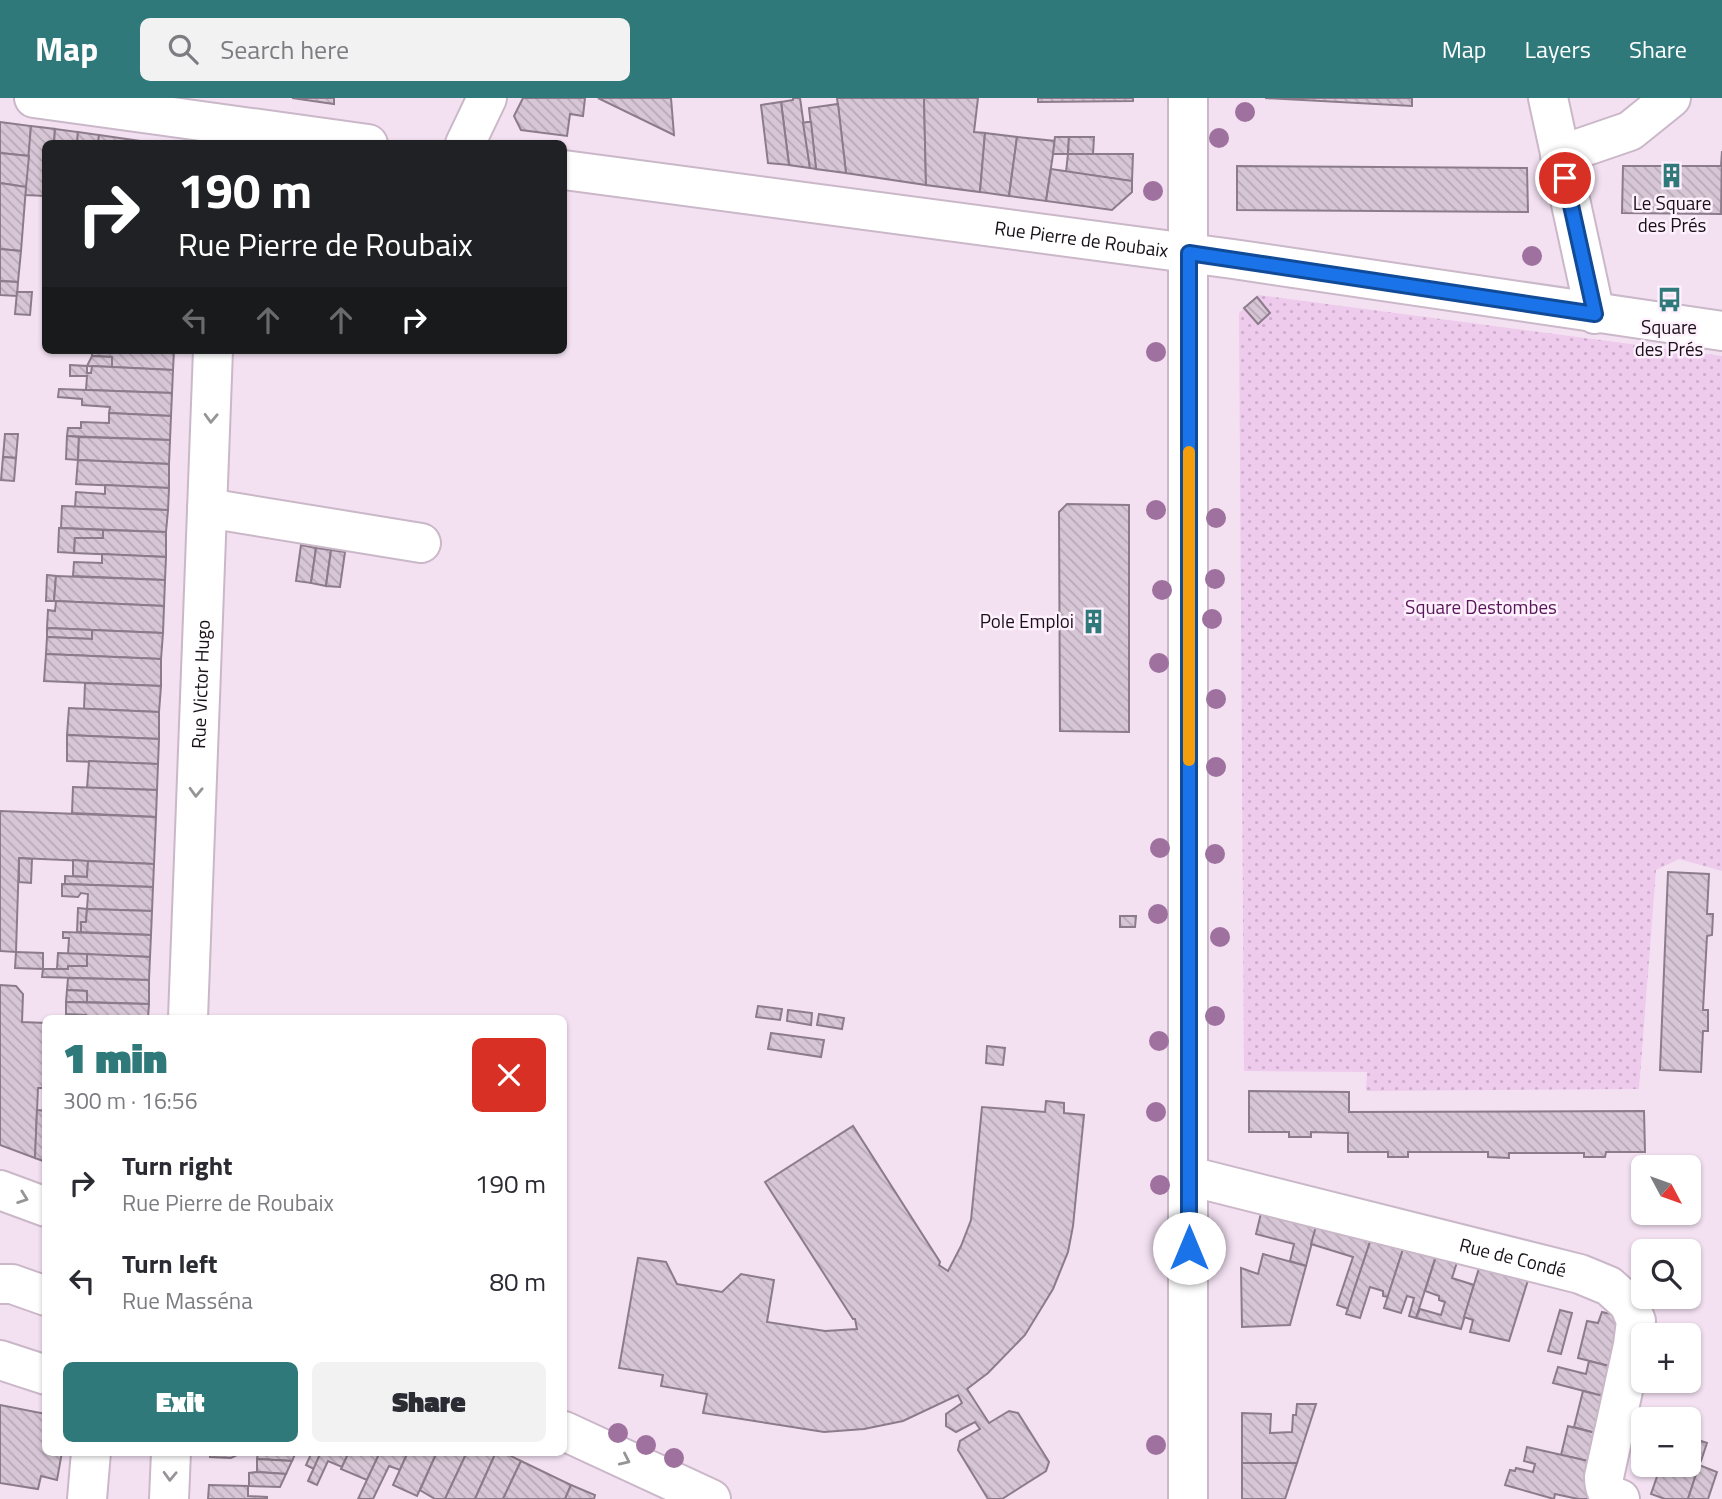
<!DOCTYPE html>
<meta charset="utf-8">
<style>
:root{--surface:#fff;--page:#f2f2f3;--text:#2b2b33;--muted:#7c7c81;--accent:#2f797a}
body{margin:0;font-family:"Titillium Web",sans-serif;background:var(--page);color:var(--text);height:100vh;display:flex;flex-direction:column;font-size:26px;white-space:nowrap}
*{box-sizing:border-box;margin:0}
p{font-size:23px;color:var(--muted)}
.icon{flex:none;width:38px;height:38px;fill:none;stroke:currentColor;stroke-width:2;stroke-linecap:round;stroke-linejoin:round}
.map{position:relative;flex:1;overflow:hidden}
.panel{position:absolute;left:42px;top:917px;width:525px;height:441px;display:flex;flex-direction:column;background:var(--surface);border-radius:10px;box-shadow:0 2px 5px #0004}
.panel>*{flex:none}
.guide{position:absolute;left:42px;top:42px;width:525px;height:214px;border-radius:10px;box-shadow:0 2px 5px #0004;background:#202124;color:#fff;overflow:hidden}
.needle{width:46px;rotate:131deg}
.fabs{position:absolute;left:1631px;top:1057px;display:grid;gap:14px}
.fabs a{display:grid;place-items:center;width:70px;height:70px;border-radius:10px;background:var(--surface);box-shadow:0 2px 5px #0004;font-size:35px}
.pin{position:absolute;display:grid;place-items:center;width:60px;height:60px;color:#fff;margin:-30px;border:4px solid #fff;border-radius:50%;box-shadow:0 2px 7px #0007}
.me{position:absolute;width:77px;margin:-38px;rotate:0deg;stroke-linejoin:round;filter:drop-shadow(0 0 5px #0008)}
.turn{display:flex;align-items:center;gap:24px;height:147px;padding:0 21px;font-size:32px}
.turn .icon{width:91px;height:91px;stroke-width:2.5}
.turn b{display:block;font-size:49px;line-height:60px}
.lanes{display:flex;align-items:center;height:66px;padding:0 21px;background:#0003;justify-content:center;gap:35px;direction:ltr}
.lanes .off{opacity:.35}
.round{display:grid;place-items:center;flex:none;width:74px;height:74px;border-radius:10px;background:var(--page)}
.head{display:flex;align-items:center;justify-content:space-between;height:119px;padding:0 21px}
h1{font-size:42px;font-weight:800;line-height:52px;color:var(--accent)}
.primary-button{display:flex;gap:14px;margin-top:auto;padding:14px 21px}
.primary-button a{flex:1;height:80px;border-radius:10px;background:var(--accent);color:#fff;font-size:28px;font-weight:800;line-height:80px;text-align:center}
.primary-button a+a{background:var(--page);color:var(--text)}
ul{padding:0;list-style:none}
li{display:flex;align-items:center;gap:21px;height:98px;padding:0 21px}
li div{flex:1}
li b{display:block;font-size:26px}
li em{font-style:normal}
header{display:flex;align-items:center;gap:42px;box-sizing:border-box;height:98px;padding:0 35px;background:var(--accent);color:#fff}
header strong{font-size:33px}
nav{display:flex;gap:38px;margin-inline-start:auto;font-size:24px}
.search{width:490px;height:63px;background:var(--page);display:flex;align-items:center;gap:18px;box-sizing:border-box;padding:0 24px;border-radius:10px;color:var(--muted);font-size:26px}
.map>svg:first-child{display:block}
</style>
<header>
<strong>Map</strong>
<div class="search"><svg class="icon" aria-label="search" viewBox="0 0 24 24"><circle cx="10" cy="10" r="6"/><path d="M15 15l6 6"/></svg>Search here</div>
<nav><a>Map</a><a>Layers</a><a>Share</a></nav>
</header>
<div class="map">
<svg width="1722" height="1401" viewBox="0 0 1722 1401">
<defs>
<pattern id="park-dots" width="8" height="8" patternUnits="userSpaceOnUse" patternTransform="scale(1.75)"><rect width="8" height="8" fill="#eecaec"/><path d="M2 2h.1M6 6h.1" fill="none" stroke="#cbacca" stroke-width="1.8" stroke-linecap="round"/></pattern>
<pattern id="building-back-hatch" width="6" height="6" patternUnits="userSpaceOnUse" patternTransform="scale(1.75)"><rect width="6" height="6" fill="#d7c6d6"/><path d="M-1 5l2 2M0 0l6 6M5-1l2 2" fill="none" stroke="#b8a9b7"/></pattern>
</defs>
<rect width="100%" height="100%" fill="#f3e1f2"/>
<!-- park -->
<polygon fill="url(#park-dots)" points="1259,197 1722,258 1722,773 1679,761 1656,772 1639,991 1366,993 1367,974 1244,973 1239,215"/>
<!-- building -->
<g fill="url(#building-back-hatch)" stroke="#8c7c8b" stroke-width="2">
<polygon points="292,0 334,0 334,6"/>
<polygon points="523,0 585,0 583,18 570,16 567,38 521,32 514,18"/>
<polygon points="598,0 671,0 674,37"/>
<polygon points="793,0 800,0 810,70 789,67 781,4 793,2"/>
<polygon points="837,0 924,0 926,87 846,75"/>
<polygon points="924,0 978,0 974,34 985,35 980,94 926,87"/>
<polygon points="1038,0 1133,0 1133,3 1038,4"/>
<polygon points="1265,0 1412,0 1412,8"/>
<polygon points="781,4 789,67 768,65 761,7"/>
<polygon points="838,6 846,75 816,71 809,10"/>
<polygon points="0,24 31,28 29,58 0,55"/>
<polygon points="807,24 811,24 816,71 810,70 803,25"/>
<polygon points="31,28 55,31 54,46 46,46 46,98 25,97"/>
<polygon points="55,31 78,34 77,46 54,46"/>
<polygon points="78,34 99,37 98,46 77,46"/>
<polygon points="985,35 1017,39 1009,98 980,94"/>
<polygon points="99,37 161,46 98,46"/>
<polygon points="1017,39 1055,43 1046,103 1009,98"/>
<polygon points="1055,39 1069,39 1068,56 1053,56"/>
<polygon points="1069,39 1094,39 1093,56 1068,56"/>
<polygon points="1722,53 1721,116 1622,115 1623,68 1721,68"/>
<polygon points="0,55 29,58 26,89 0,85"/>
<polygon points="1068,56 1133,56 1132,83 1066,74"/>
<polygon points="1237,68 1527,70 1528,114 1237,112"/>
<polygon points="1051,71 1132,83 1132,94 1112,112 1046,103"/>
<polygon points="0,85 26,89 21,153 0,151"/>
<polygon points="0,151 21,153 18,184 0,183"/>
<polygon points="0,183 18,184 17,198 0,197"/>
<polygon points="17,194 32,194 30,217 15,216"/>
<polygon points="1257,199 1270,215 1258,226 1244,210"/>
<polygon points="75,252 174,252 173,272 112,269 112,259 92,258 92,255"/>
<polygon points="92,258 112,259 112,269 87,268"/>
<polygon points="70,267 87,268 87,275 91,275 92,268 173,272 172,295 86,292 87,278 70,278"/>
<polygon points="59,291 172,295 171,318 109,315 110,309 82,307 82,301 58,299"/>
<polygon points="109,315 171,318 170,342 67,338 68,330 81,330 81,324 109,325"/>
<polygon points="5,336 18,336 16,360 3,359"/>
<polygon points="67,338 79,339 78,362 66,361"/>
<polygon points="79,339 170,342 169,366 78,362"/>
<polygon points="3,359 16,360 14,383 1,382"/>
<polygon points="78,362 169,366 169,390 76,386"/>
<polygon points="105,387 169,390 168,412 75,409 76,394 105,396"/>
<polygon points="1067,406 1129,407 1129,634 1060,633 1059,414"/>
<polygon points="62,408 168,412 166,434 61,430"/>
<polygon points="59,430 103,432 103,440 75,440 74,455 58,454"/>
<polygon points="103,432 166,434 166,459 74,455 75,440 103,440"/>
<polygon points="301,447 316,450 311,485 296,483"/>
<polygon points="316,450 331,452 326,488 311,485"/>
<polygon points="331,452 345,454 340,489 326,488"/>
<polygon points="102,456 166,459 165,482 73,478 74,464 102,465"/>
<polygon points="47,477 56,478 54,503 46,503"/>
<polygon points="56,478 165,482 164,508 54,503"/>
<polygon points="56,503 164,508 163,535 47,530 48,512 55,513"/>
<polygon points="47,530 92,532 92,541 47,539"/>
<polygon points="92,532 163,535 161,561 46,556 47,539 92,541"/>
<polygon points="46,556 161,561 161,588 44,583"/>
<polygon points="85,585 161,588 159,614 84,611"/>
<polygon points="69,610 159,614 159,641 67,637"/>
<polygon points="67,637 159,641 158,666 67,663"/>
<polygon points="89,663 158,666 157,692 87,690"/>
<polygon points="73,689 157,692 156,719 72,715"/>
<polygon points="0,713 156,719 154,766 19,760 16,854 0,853"/>
<polygon points="19,760 32,761 31,785 19,784"/>
<polygon points="73,762 88,763 87,779 73,778"/>
<polygon points="88,763 154,766 153,789 65,786 65,778 87,779"/>
<polygon points="1668,774 1709,776 1707,816 1713,816 1712,837 1707,838 1703,912 1708,912 1708,933 1703,933 1701,974 1660,972"/>
<polygon points="62,786 153,789 152,813 87,811 88,796 81,795 78,799 62,798"/>
<polygon points="78,810 87,811 86,824 81,824 81,834 77,834"/>
<polygon points="87,811 152,813 151,837 81,834 81,824 86,824"/>
<polygon points="1120,818 1136,818 1135,829 1120,829"/>
<polygon points="63,834 151,837 150,859 68,856 69,840 63,840"/>
<polygon points="16,854 43,855 43,871 15,870"/>
<polygon points="58,855 87,856 87,868 68,868 68,871 57,871"/>
<polygon points="87,856 150,859 149,882 42,879 43,871 68,871 68,868 87,868"/>
<polygon points="68,880 149,882 149,906 87,904 87,893 67,892"/>
<polygon points="0,887 16,888 23,896 22,924 46,925 46,990 38,990 35,1060 0,1047"/>
<polygon points="67,892 87,893 87,904 66,904"/>
<polygon points="66,904 149,906 148,920 86,920 86,917 66,916"/>
<polygon points="758,908 782,911 780,922 756,919"/>
<polygon points="788,912 812,915 811,927 787,923"/>
<polygon points="819,916 844,920 842,931 817,927"/>
<polygon points="771,935 824,942 821,959 768,951"/>
<polygon points="987,948 1005,950 1003,967 986,965"/>
<polygon points="1249,993 1349,994 1349,1014 1644,1013 1645,1054 1606,1054 1605,1059 1584,1059 1584,1055 1509,1055 1509,1060 1488,1059 1488,1054 1408,1054 1408,1059 1388,1059 1388,1054 1348,1054 1348,1035 1311,1034 1311,1039 1289,1039 1289,1034 1249,1034"/>
<polygon points="1046,1003 1064,1005 1064,1015 1084,1017 1073,1128 1068,1154 1053,1191 1025,1237 988,1275 967,1291 989,1325 1009,1313 1018,1315 1049,1364 1046,1373 1002,1401 988,1401 958,1352 960,1343 980,1331 975,1324 956,1334 946,1328 946,1316 962,1305 958,1297 903,1323 864,1331 824,1334 703,1315 707,1296 661,1288 663,1277 619,1270 638,1160 666,1164 677,1186 722,1194 741,1176 774,1182 767,1224 825,1233 857,1231 855,1221 853,1221 765,1084 853,1028 940,1164 939,1167 948,1173 961,1148 971,1122 982,1009 1045,1014"/>
<polygon points="37,1012 46,1013 46,1064 35,1060"/>
<polygon points="1262,1111 1317,1125 1306,1168 1290,1163 1294,1146 1256,1136"/>
<polygon points="1319,1118 1373,1135 1348,1211 1337,1207 1353,1159 1311,1146"/>
<polygon points="1373,1135 1405,1145 1388,1199 1383,1198 1383,1193 1370,1189 1360,1220 1346,1216"/>
<polygon points="1405,1145 1437,1155 1416,1220 1409,1218 1414,1200 1407,1198 1401,1215 1384,1210"/>
<polygon points="1437,1155 1458,1161 1452,1180 1474,1187 1461,1231 1416,1220 1420,1211 1441,1217 1445,1204 1439,1202 1439,1198 1425,1193"/>
<polygon points="1263,1156 1306,1168 1290,1227 1242,1229 1241,1170 1258,1176"/>
<polygon points="1480,1167 1529,1179 1509,1243 1470,1234 1473,1222 1464,1219"/>
<polygon points="1560,1212 1572,1215 1561,1256 1548,1253"/>
<polygon points="1602,1214 1624,1219 1617,1270 1578,1260 1587,1223 1598,1225"/>
<polygon points="1589,1263 1617,1270 1611,1300 1553,1285 1558,1269 1586,1276"/>
<polygon points="1583,1293 1611,1300 1603,1337 1574,1329"/>
<polygon points="1297,1306 1316,1306 1297,1365 1242,1365 1242,1315 1271,1316 1270,1335 1292,1334 1293,1317 1296,1317"/>
<polygon points="0,1307 46,1316 46,1354 62,1354 57,1382 41,1378 38,1391 0,1385"/>
<polygon points="1568,1328 1603,1337 1597,1365 1561,1357"/>
<polygon points="1695,1341 1707,1345 1701,1363 1689,1359"/>
<polygon points="1527,1349 1597,1365 1590,1401 1578,1401 1555,1396 1554,1401 1505,1387 1510,1372 1515,1373 1516,1370 1533,1374 1535,1366 1524,1363"/>
<polygon points="210,1354 243,1354 231,1360 210,1359"/>
<polygon points="258,1354 296,1354 292,1363 257,1361"/>
<polygon points="312,1354 321,1354 314,1371 306,1367"/>
<polygon points="321,1354 349,1354 342,1369 328,1363 317,1387 308,1383"/>
<polygon points="349,1354 380,1354 367,1382 341,1371"/>
<polygon points="380,1354 408,1354 400,1372 389,1368 373,1401 358,1401"/>
<polygon points="408,1354 437,1354 417,1398 393,1387"/>
<polygon points="437,1354 467,1354 445,1401 435,1401 420,1392"/>
<polygon points="467,1354 496,1354 475,1401 445,1401"/>
<polygon points="496,1354 503,1354 521,1363 503,1401 475,1401"/>
<polygon points="257,1361 292,1363 286,1376 257,1374"/>
<polygon points="521,1363 571,1387 565,1401 503,1401"/>
<polygon points="1689,1364 1699,1367 1688,1401 1665,1401 1651,1396 1661,1367 1689,1367"/>
<polygon points="1242,1365 1297,1365 1285,1401 1242,1401"/>
<polygon points="1699,1367 1717,1374 1708,1401 1688,1401"/>
<polygon points="257,1374 286,1376 280,1389 249,1388 249,1375"/>
<polygon points="209,1387 248,1388 248,1398 267,1399 267,1401 208,1401"/>
<polygon points="571,1387 595,1397 594,1401 565,1401"/>
</g>
<g fill="none" stroke-linecap="round" stroke-linejoin="round">
<defs>
<g id="minor">
<polyline points="34,0 368,46"/>
<polyline points="1548,0 1595,216"/>
<polyline points="465,46 487,0"/>
<polyline points="1560,57 1630,33 1671,0"/>
<path id="s1" d="M564,72L1233,161L1722,233"/>
<polyline points="207,410 421,445"/>
<path id="s2" d="M188,920L213,252"/>
<path id="s3" d="M1189,1078L1580,1176L1609,1188L1629,1206L1636,1223L1633,1247L1604,1379C1604,1392 1607,1397 1620,1401"/>
<polyline points="0,1092 46,1109"/>
<polyline points="0,1186 12,1186 46,1198"/>
<polyline points="0,1262 46,1277"/>
<polyline points="564,1333 711,1401"/>
<polyline points="87,1401 91,1354"/>
<polyline points="169,1401 171,1354"/>
<polyline points="1188,1401 1188,0"/>
</g>
</defs>
<!-- minor casing -->
<use href="#minor" stroke="#cab8c9" stroke-width="42"/>
<!-- minor -->
<use href="#minor" stroke="#fff" stroke-width="38"/>
</g>
<!-- trees -->
<g fill="#9e719e">
<circle cx="1245" cy="14" r="10"/>
<circle cx="1219" cy="40" r="10"/>
<circle cx="1153" cy="93" r="10"/>
<circle cx="1532" cy="158" r="10"/>
<circle cx="1156" cy="254" r="10"/>
<circle cx="1156" cy="412" r="10"/>
<circle cx="1216" cy="420" r="10"/>
<circle cx="1215" cy="481" r="10"/>
<circle cx="1162" cy="492" r="10"/>
<circle cx="1212" cy="521" r="10"/>
<circle cx="1159" cy="565" r="10"/>
<circle cx="1216" cy="601" r="10"/>
<circle cx="1216" cy="669" r="10"/>
<circle cx="1160" cy="750" r="10"/>
<circle cx="1215" cy="756" r="10"/>
<circle cx="1158" cy="816" r="10"/>
<circle cx="1220" cy="839" r="10"/>
<circle cx="1215" cy="918" r="10"/>
<circle cx="1159" cy="943" r="10"/>
<circle cx="1156" cy="1014" r="10"/>
<circle cx="1160" cy="1087" r="10"/>
<circle cx="618" cy="1335" r="10"/>
<circle cx="646" cy="1347" r="10"/>
<circle cx="1156" cy="1347" r="10"/>
<circle cx="674" cy="1360" r="10"/>
</g>
<!-- one-way arrows -->
<defs><path id="oneway-chevron" d="M-2-3.5L2.5 0L-2 3.5" fill="none" stroke-width="1.6" stroke-linecap="round" stroke-linejoin="round" transform="scale(1.75)"/></defs>
<g stroke="#979497">
<use href="#oneway-chevron" transform="translate(211 320) rotate(92)"/>
<use href="#oneway-chevron" transform="translate(196 694) rotate(92)"/>
<use href="#oneway-chevron" transform="translate(23 1100) rotate(20)"/>
<use href="#oneway-chevron" transform="translate(625 1362) rotate(25)"/>
<use href="#oneway-chevron" transform="translate(170 1378) rotate(92)"/>
</g>
<g fill="none" stroke-linecap="round" stroke-linejoin="round">
<defs>
<polyline id="route" points="1189,1150 1189,155 1595,216 1565,80"/>
</defs>
<!-- route casing -->
<use href="#route" stroke="#114b97" stroke-width="18"/>
<!-- route -->
<use href="#route" stroke="#1a73e8" stroke-width="12"/>
<!-- slow -->
<polyline stroke="#f59e0b" stroke-width="12" points="1189,662 1189,354"/>
</g>
<!-- icons -->
<defs>
<symbol id="building-bare" viewBox="-9 -9 18 18"><path d="M-4-6H4V6H1V3H-1V6H-4ZM-2.5-4.3h1.7v1.8h-1.7ZM.8-4.3h1.7v1.8H.8ZM-2.5-1h1.7V.8h-1.7ZM.8-1h1.7V.8H.8Z" fill="#2f797a" stroke="#fef0fd" stroke-width="2.5" paint-order="stroke"/></symbol>
<symbol id="bus-bare" viewBox="-9 -9 18 18"><path d="M-5-6H5V4H4V6H2V4H-2V6H-4V4H-5ZM-3.5-4V0h7V-4ZM-3.5 1.2v1.5H-2V1.2ZM2 1.2v1.5H3.5V1.2Z" fill="#2f797a" stroke="#fef0fd" stroke-width="2.5" paint-order="stroke"/></symbol>
</defs>
<g fill-rule="evenodd">
<use href="#building-bare" x="1654" y="60" width="35" height="35"/>
<use href="#bus-bare" x="1652" y="184" width="35" height="35"/>
<use href="#building-bare" x="1076" y="506" width="35" height="35"/>
</g>
<g text-anchor="middle" stroke-width="5" stroke-linejoin="round" paint-order="stroke">
<!-- poi labels -->
<g font-size="19" fill="#181218" stroke="#fef0fd">
<text x="1672" y="112">Le Square<tspan x="1672" dy="22">des Prés</tspan></text>
<text x="1669" y="236">Square<tspan x="1669" dy="22">des Prés</tspan></text>
<text x="1074" y="530" text-anchor="end">Pole Emploi</text>
</g>
<!-- street labels -->
<g font-size="19" fill="#181218" stroke="#fef0fd">
<text dy="7" stroke="none"><textPath href="#s1" startOffset="522">Rue Pierre de Roubaix</textPath></text>
<text dy="7" stroke="none"><textPath href="#s2" startOffset="334">Rue Victor Hugo</textPath></text>
<text dy="7" stroke="none"><textPath href="#s3" startOffset="334">Rue de Condé</textPath></text>
</g>
<!-- park labels -->
<g font-size="19" fill="#591659" stroke="#fef0fd">
<text x="1481" y="516">Square Destombes</text>
</g>
</g>
</svg>
<div class="fabs">
<a><svg class="needle" viewBox="-14 -14 28 28"><path d="M0-13l5 13h-10z" fill="#e53935"/><path d="M0 13l5-13h-10z" fill="#7c7c81"/></svg></a>
<a><svg class="icon" aria-label="search" viewBox="0 0 24 24"><circle cx="10" cy="10" r="6"/><path d="M15 15l6 6"/></svg></a>
<a>+</a>
<a>−</a>
</div>
<div class="pin" style="left:1565px;top:80px;background:#d93025"><svg class="icon" aria-label="arrive" viewBox="0 0 24 24"><path d="M6 21V4h12l-3 4 3 4H6"/></svg></div>
<svg class="me" style="left:1189px;top:1150px" viewBox="-20 -20 40 40"><circle r="19" fill="#fff"/><path d="M0-13L10 11 0 6-10 11z" fill="#1a73e8"/></svg>
<div class="guide">
<div class="turn"><svg class="icon" aria-label="right" viewBox="0 0 24 24"><path d="M7 20v-9h11M14 6l5 5-5 5"/></svg><div><b>190 m</b>Rue Pierre de Roubaix</div></div>
<div class="lanes"><svg class="icon off" aria-label="left" viewBox="0 0 24 24"><path d="M17 20v-9H6M10 6l-5 5 5 5"/></svg><svg class="icon off" aria-label="ahead" viewBox="0 0 24 24"><path d="M12 20V5M6 11l6-6 6 6"/></svg><svg class="icon off" aria-label="ahead" viewBox="0 0 24 24"><path d="M12 20V5M6 11l6-6 6 6"/></svg><svg class="icon" aria-label="right" viewBox="0 0 24 24"><path d="M7 20v-9h11M14 6l5 5-5 5"/></svg></div>
</div>
<section class="panel">
<div class="head"><div><h1>1 min</h1><p>300 m · 16:56</p></div><a class="round" style="background:#d93025;color:#fff"><svg class="icon" aria-label="close" viewBox="0 0 24 24"><path d="M6 6l12 12M18 6L6 18"/></svg></a></div>
<ul>
<li><svg class="icon" aria-label="right" viewBox="0 0 24 24"><path d="M7 20v-9h11M14 6l5 5-5 5"/></svg><div><b>Turn right</b><p>Rue Pierre de Roubaix</p></div><em>190 m</em></li>
<li><svg class="icon" aria-label="left" viewBox="0 0 24 24"><path d="M17 20v-9H6M10 6l-5 5 5 5"/></svg><div><b>Turn left</b><p>Rue Masséna</p></div><em>80 m</em></li>
</ul>
<div class="primary-button"><a>Exit</a><a>Share</a></div>
</section>
</div>
